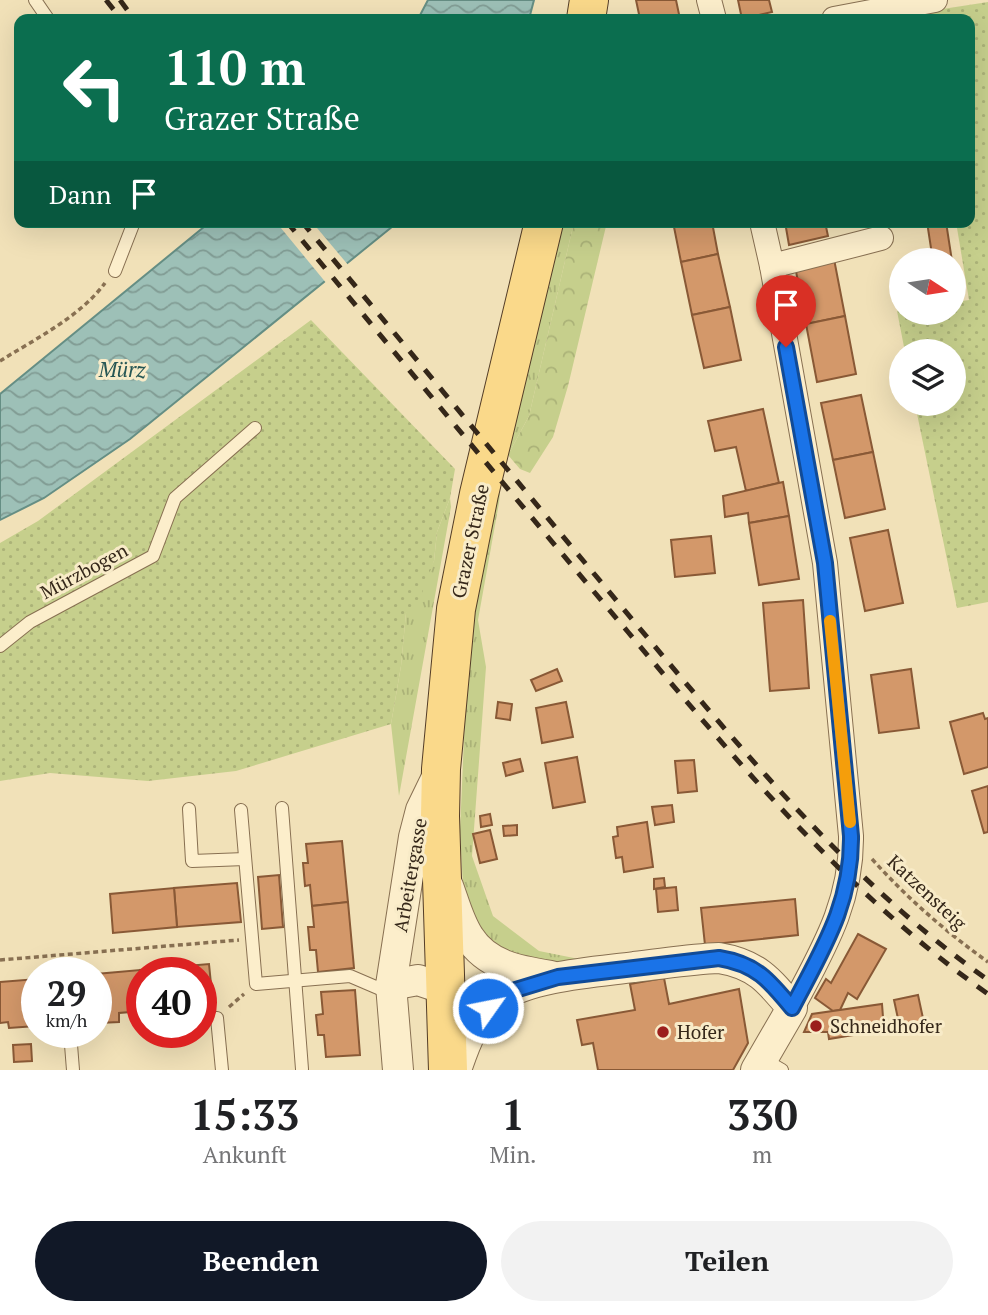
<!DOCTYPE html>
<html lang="de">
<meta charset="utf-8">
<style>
:root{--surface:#fff;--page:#f2f2f2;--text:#202124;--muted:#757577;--accent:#111827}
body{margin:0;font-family:"PT Serif",serif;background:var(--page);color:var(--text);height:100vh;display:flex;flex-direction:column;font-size:26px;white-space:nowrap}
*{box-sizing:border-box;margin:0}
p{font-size:23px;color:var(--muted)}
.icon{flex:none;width:38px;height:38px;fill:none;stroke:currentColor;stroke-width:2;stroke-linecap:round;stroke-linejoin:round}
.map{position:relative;height:1070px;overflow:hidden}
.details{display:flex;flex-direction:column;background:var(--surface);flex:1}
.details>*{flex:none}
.hud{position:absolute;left:14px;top:14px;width:961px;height:214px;border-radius:14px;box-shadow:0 7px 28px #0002;background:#0b6e4f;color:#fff;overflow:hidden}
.needle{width:46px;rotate:102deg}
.controls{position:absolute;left:889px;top:248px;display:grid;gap:14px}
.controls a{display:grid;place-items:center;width:77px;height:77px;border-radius:50%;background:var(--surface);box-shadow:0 7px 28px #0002;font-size:35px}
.speed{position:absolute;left:21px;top:957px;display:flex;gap:14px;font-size:35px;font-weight:700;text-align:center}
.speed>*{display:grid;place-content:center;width:91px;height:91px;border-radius:50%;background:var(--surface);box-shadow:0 7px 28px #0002;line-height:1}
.speed small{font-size:18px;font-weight:400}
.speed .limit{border:10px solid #d22;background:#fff;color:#111}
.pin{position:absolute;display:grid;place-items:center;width:60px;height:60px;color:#fff;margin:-72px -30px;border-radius:50% 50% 50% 0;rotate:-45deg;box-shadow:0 0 7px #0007}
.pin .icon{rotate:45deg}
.me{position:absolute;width:77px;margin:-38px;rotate:57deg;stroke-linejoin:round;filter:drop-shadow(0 0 5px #0008)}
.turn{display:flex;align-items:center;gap:24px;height:147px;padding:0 35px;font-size:32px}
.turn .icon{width:91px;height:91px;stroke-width:2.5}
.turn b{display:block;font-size:49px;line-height:60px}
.then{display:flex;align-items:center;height:66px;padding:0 35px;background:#0003;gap:14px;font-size:26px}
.eta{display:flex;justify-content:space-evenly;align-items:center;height:119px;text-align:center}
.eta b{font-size:42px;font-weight:700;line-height:49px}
.cta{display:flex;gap:14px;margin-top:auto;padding:14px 35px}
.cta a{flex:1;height:80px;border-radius:42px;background:var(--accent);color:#fff;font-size:28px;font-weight:700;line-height:80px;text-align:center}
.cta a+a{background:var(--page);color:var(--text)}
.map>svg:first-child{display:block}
</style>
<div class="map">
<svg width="988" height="1070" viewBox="0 0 988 1070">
<defs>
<pattern id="grass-tufts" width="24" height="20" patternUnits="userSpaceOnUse" patternTransform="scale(1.75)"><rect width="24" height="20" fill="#c6cf8c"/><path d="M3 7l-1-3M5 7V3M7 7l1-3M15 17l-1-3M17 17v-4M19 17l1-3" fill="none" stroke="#abb278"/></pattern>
<pattern id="forest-crowns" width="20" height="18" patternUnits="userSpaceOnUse" patternTransform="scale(1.75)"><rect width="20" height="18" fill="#c6cf8c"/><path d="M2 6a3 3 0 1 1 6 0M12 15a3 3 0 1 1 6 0" fill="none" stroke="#abb278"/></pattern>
<pattern id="garden-dots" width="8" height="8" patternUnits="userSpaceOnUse" patternTransform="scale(1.75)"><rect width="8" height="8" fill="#c6cf8c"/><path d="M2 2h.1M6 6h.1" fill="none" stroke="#abb278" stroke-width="1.8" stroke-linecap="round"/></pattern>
<pattern id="water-waves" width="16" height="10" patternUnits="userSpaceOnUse" patternTransform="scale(1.75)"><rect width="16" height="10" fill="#9dc0b7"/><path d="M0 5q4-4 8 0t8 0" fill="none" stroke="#819c94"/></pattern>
</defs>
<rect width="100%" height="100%" fill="#f1e1b8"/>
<!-- grass -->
<g fill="url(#grass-tufts)">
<polygon points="559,222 574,222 529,416 508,455 500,445"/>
<polygon points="491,483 500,494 499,503 478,620 486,667 472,856 493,916 539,951 589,961 542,967 521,963 480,933 463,886 460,831 468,645"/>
<polygon points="450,498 451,507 399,796 391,724 401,666 406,613 434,561 437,532"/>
</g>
<!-- forest -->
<polygon fill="url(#forest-crowns)" points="574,222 607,222 568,386 553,437 530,473 520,469 508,455 529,416"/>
<!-- garden -->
<g fill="url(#garden-dots)">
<polygon points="988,2 988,602 957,608 915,404 954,404 954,352 905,352 897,311 901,310 901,313 954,313 954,302 969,300 956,222 970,222 970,19 878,19"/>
<polygon points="311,320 455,469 450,498 437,532 434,561 416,609 406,613 401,666 391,724 236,771 148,781 50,773 0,781 0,543 38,521"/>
</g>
<!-- water -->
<g fill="url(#water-waves)" stroke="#658e84" stroke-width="2">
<polygon points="428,0 534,0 529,19 418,19"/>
<polygon points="210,222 398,222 130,439 44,498 0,520 0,394"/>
</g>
<!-- pier -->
<polygon fill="#f1e1b8" points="276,222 312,222 349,266 327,284"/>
<!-- building -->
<g fill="#d3986a" stroke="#895936" stroke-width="2">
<polygon points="636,0 676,0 680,19 640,19"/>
<polygon points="738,0 769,0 772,12 742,19"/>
<polygon points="673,222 712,222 718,254 681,262"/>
<polygon points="785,222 825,222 828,236 789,245"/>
<polygon points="927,222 946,222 952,261 933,261"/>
<polygon points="718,254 730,307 692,315 681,262"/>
<polygon points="834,259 845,316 806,324 795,266"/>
<polygon points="730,307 741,360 704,368 692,315"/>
<polygon points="845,316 856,374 817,382 806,324"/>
<polygon points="861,395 873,452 833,460 821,403"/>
<polygon points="763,409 779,483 746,491 736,447 715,451 708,421"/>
<polygon points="873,452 885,509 845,518 833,460"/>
<polygon points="783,482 789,516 749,523 748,513 725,517 723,496"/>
<polygon points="789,516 799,579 759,585 749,523"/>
<polygon points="888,530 903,603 865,611 850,538"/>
<polygon points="711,536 715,573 675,577 671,540"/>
<polygon points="803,600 809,688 770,691 763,603"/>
<polygon points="557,669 562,681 536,691 531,680"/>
<polygon points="911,669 919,728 879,733 871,675"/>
<polygon points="498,702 512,704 510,720 496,718"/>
<polygon points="566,702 573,737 542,743 536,708"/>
<polygon points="983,713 985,719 988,718 988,767 964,774 950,722"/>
<polygon points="577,757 585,802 553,808 545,763"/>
<polygon points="520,759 523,771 506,776 503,763"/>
<polygon points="694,760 697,791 678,793 675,761"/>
<polygon points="988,786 988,832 984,833 972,791"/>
<polygon points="672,805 674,822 655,825 652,807"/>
<polygon points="490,814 492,825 481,827 480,816"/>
<polygon points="647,822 653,867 624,872 622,857 616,858 613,837 618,836 617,827"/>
<polygon points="517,825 517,835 504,836 503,826"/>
<polygon points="490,830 497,859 480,863 473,834"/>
<polygon points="342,841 348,902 312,906 310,885 305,886 303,863 308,863 306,844"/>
<polygon points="279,875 283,927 262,929 258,877"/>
<polygon points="664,878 665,887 654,889 654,879"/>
<polygon points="237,883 241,922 177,927 174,888"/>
<polygon points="676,887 678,910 658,912 656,889"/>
<polygon points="174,888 177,927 113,933 110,894"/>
<polygon points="795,899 798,935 705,945 701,908"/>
<polygon points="348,902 354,968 318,972 316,950 310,950 308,927 314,927 312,906"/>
<polygon points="858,934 886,949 857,999 848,993 840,1010 833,1011 815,998 826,979 831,983"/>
<polygon points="209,964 213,1004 201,1006 201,973 142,973 142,989 140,970"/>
<polygon points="140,970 142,1011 119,1013 119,1022 99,1023 99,1015 96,1015 96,974"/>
<polygon points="664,978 669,1004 739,989 748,1043 733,1070 598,1070 593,1043 582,1045 577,1020 635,1010 630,984"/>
<polygon points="37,979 36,1026 9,1028 8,1022 0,1023 0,982"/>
<polygon points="355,990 360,1055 326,1057 324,1035 318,1035 316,1015 323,1014 321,992"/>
<polygon points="918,995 924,1023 900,1028 894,1000"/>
<polygon points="882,1004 884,1030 829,1039 828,1032 804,1032 812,1014"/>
<polygon points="31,1044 32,1061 14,1062 13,1045"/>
</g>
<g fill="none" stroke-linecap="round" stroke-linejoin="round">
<defs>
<g id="service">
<polyline points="35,0 48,19"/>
<polyline points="115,271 134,222"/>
<polyline points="0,646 30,622 153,556 175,498 255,428"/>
<polyline points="282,808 302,1069"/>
<polyline points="189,809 192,861 245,859"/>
<polyline points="241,810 256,984 350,976 392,994"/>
<polyline points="217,1018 222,1070"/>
<polyline points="70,1032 73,1070"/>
<polyline points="763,1059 782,1070"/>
</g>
<g id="minor">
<polyline points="709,0 714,19"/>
<polyline points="834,19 935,0"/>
<path d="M762,222L772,266L825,563L851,836C852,903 822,951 792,1008"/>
<polyline points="772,266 881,238"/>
</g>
<g id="tertiary">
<path d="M448,886C454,902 459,922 469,937C487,966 520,971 551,976"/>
<polyline points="391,985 418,980 445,989"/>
<polyline points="398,1070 391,985 414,837 421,810 438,775"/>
<path d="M456,1070C465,1043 475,1015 499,998C531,976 596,972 634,967C662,964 691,959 719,958C756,964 769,980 792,1008L756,1070"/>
</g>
<g id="primary">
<polyline points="586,19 589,0"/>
<polyline points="448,1070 440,816 441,769 456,609 479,494 544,222"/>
</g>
</defs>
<!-- service casing -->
<use href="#service" stroke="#887052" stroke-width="14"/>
<!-- minor casing -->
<use href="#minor" stroke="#887052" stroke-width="26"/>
<!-- tertiary casing -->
<use href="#tertiary" stroke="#887052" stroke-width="32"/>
<!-- primary casing -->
<use href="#primary" stroke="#543d27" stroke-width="40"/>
<!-- path -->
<g stroke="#887052" stroke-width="3.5" stroke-dasharray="5 3.5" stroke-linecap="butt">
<path d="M0,361C35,339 80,317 105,283"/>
<path d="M872,859C908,899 945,931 988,962"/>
<polyline points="0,960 239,940"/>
<polyline points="229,1007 244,994"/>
</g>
<!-- service -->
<use href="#service" stroke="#fceecb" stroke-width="12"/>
<!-- minor -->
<use href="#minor" stroke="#fceecb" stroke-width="24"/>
<!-- tertiary -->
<use href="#tertiary" stroke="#fceecb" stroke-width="30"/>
<!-- primary -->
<use href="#primary" stroke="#fad98a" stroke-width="38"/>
<!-- rail -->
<g stroke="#352719" stroke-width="5" stroke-dasharray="12 12" stroke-linecap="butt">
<polyline points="106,0 121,19"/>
<polyline points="120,0 134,19"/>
<path d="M287,222C400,359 513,496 628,632C738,763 848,895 988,994"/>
<path d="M302,222C414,356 524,490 636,624C743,751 851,883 988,980"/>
</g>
</g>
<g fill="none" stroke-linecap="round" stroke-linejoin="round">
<defs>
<path id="route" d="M488,1008L512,991L558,977L719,958C756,964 769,980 792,1008C822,950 852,904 851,836L825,563L786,347"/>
</defs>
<!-- route casing -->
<use href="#route" stroke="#114b97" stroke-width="18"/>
<!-- route -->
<use href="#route" stroke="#1a73e8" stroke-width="12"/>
<!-- slow -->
<polyline stroke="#f59e0b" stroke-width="12" points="830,621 850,822"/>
</g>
<!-- markers -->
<g fill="#9b1f1d" stroke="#f8ebc8" stroke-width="2.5">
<circle cx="816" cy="1026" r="7"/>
<circle cx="663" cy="1032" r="7"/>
</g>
<g text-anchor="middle" stroke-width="6" stroke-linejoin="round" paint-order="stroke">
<!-- street labels -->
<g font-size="19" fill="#352719" stroke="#f8ebc8">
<text transform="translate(470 541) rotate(-78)" y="7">Grazer Straße</text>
<text transform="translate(84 571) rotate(-28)" y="7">Mürzbogen</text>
<text transform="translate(410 875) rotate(-80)" y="7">Arbeitergasse</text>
<text transform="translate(927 892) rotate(43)" y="7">Katzensteig</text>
</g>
<!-- poi labels -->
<g font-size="19" fill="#352719" stroke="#f8ebc8" text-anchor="start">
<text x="830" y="1033">Schneidhofer</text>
<text x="677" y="1039">Hofer</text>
</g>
<!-- water labels -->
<g font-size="21" font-style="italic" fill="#265654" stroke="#f8ebc8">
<text x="122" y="377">Mürz</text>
</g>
</g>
</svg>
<div class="controls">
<a><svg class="needle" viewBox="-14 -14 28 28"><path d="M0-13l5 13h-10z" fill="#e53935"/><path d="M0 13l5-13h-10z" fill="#757577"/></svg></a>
<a><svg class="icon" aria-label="layers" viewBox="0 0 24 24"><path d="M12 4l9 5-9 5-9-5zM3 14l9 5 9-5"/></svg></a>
</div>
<div class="speed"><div>29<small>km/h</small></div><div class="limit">40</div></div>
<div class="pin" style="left:786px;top:347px;background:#d93025"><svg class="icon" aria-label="arrive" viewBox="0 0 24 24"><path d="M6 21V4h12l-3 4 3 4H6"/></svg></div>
<svg class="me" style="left:488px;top:1008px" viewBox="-20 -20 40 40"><circle r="17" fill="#1a73e8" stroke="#fff" stroke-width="3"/><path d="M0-11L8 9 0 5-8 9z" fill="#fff"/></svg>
<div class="hud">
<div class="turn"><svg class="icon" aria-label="left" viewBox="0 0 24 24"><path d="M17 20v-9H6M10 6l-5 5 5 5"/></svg><div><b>110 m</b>Grazer Straße</div></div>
<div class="then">Dann<svg class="icon" aria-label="arrive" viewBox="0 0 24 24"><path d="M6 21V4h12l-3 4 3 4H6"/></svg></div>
</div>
</div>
<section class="details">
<div class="eta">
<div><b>15:33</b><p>Ankunft</p></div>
<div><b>1</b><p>Min.</p></div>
<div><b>330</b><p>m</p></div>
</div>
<div class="cta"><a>Beenden</a><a>Teilen</a></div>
</section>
